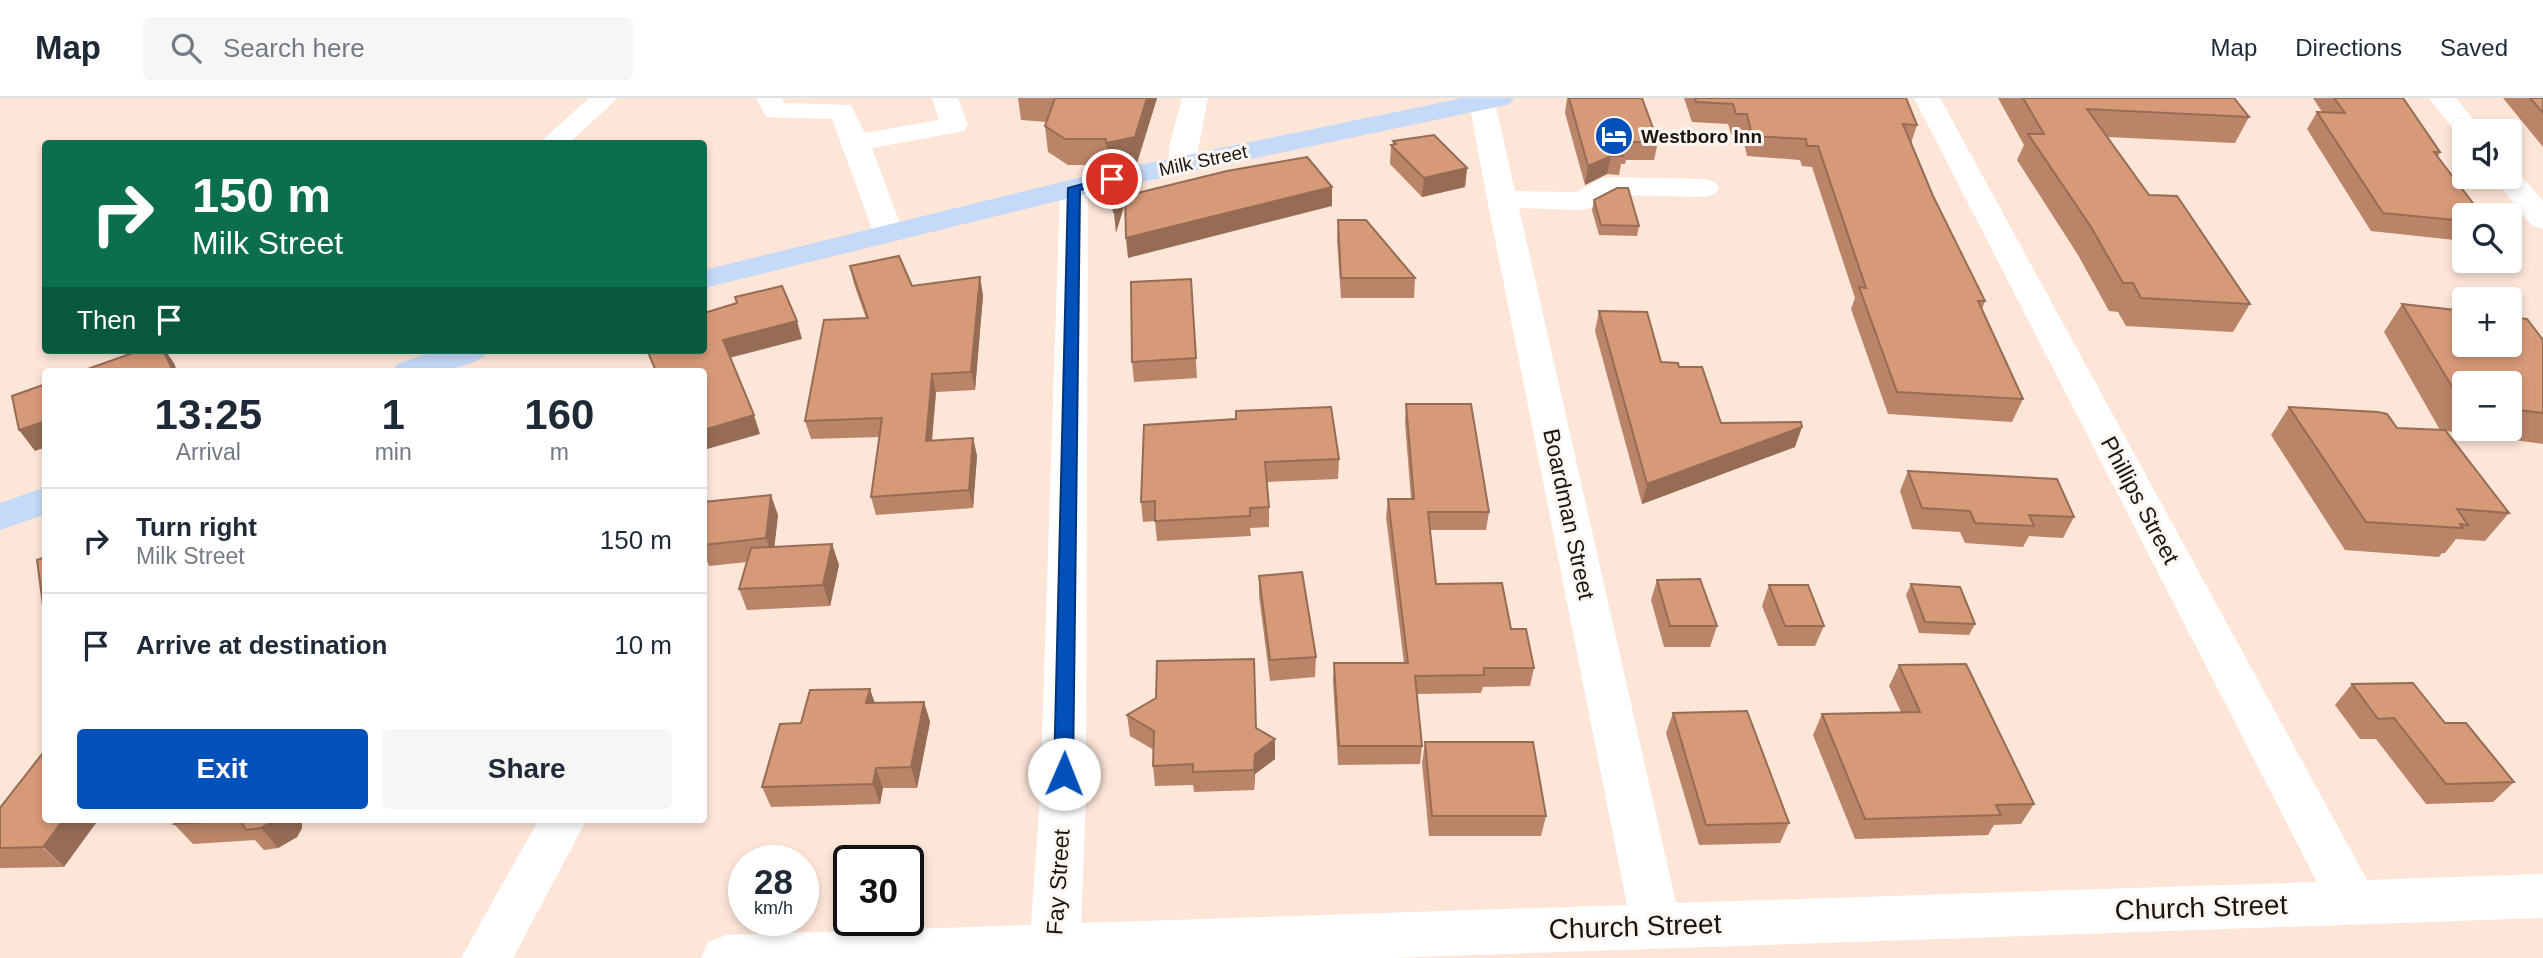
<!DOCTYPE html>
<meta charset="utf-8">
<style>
:root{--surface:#fff;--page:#f6f6f7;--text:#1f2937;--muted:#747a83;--line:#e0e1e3;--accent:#0250ba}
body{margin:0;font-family:Arial,sans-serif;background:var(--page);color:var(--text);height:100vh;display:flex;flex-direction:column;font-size:26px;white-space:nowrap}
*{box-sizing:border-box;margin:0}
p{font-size:23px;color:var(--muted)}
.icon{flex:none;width:38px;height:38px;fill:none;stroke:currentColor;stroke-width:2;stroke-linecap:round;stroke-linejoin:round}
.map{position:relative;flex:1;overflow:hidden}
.sheet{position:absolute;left:42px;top:270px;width:665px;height:455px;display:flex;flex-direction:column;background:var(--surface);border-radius:7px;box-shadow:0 4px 10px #0003}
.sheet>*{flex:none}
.guide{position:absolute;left:42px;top:42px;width:665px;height:214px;border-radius:7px;box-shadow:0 4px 10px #0003;background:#0b6e4f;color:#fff;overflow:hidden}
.controls{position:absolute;left:2452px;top:21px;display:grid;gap:14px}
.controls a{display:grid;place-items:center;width:70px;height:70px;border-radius:7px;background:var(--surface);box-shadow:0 4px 10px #0003;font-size:35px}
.speed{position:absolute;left:728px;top:747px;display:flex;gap:14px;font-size:35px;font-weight:700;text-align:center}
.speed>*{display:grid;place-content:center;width:91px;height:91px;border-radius:50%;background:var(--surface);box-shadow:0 4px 10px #0003;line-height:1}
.speed small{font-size:18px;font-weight:400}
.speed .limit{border:4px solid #111;border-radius:10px;background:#fff;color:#111}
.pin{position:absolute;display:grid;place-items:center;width:60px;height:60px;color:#fff;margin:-30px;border:4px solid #fff;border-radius:50%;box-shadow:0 2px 7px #0007}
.me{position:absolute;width:77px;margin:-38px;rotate:1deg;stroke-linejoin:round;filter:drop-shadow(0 0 5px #0008)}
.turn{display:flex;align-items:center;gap:24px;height:147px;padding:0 35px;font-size:32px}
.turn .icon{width:91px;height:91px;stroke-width:2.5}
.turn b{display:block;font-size:49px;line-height:60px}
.then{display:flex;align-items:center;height:66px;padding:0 35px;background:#0003;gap:14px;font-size:26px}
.eta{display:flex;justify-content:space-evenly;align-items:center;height:119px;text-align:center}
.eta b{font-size:42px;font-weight:600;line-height:49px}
.cta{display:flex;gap:14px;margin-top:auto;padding:14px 35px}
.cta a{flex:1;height:80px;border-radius:7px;background:var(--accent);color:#fff;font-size:28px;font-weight:600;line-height:80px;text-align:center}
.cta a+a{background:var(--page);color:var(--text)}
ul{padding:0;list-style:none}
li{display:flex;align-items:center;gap:21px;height:105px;padding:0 35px;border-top:2px solid var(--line)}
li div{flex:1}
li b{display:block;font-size:26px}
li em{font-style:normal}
header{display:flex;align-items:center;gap:42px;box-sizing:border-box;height:98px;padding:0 35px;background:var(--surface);border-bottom:2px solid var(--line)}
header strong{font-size:33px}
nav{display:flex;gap:38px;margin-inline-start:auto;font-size:24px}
.search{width:490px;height:63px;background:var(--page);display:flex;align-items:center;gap:18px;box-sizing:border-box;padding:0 24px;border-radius:7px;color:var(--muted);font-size:26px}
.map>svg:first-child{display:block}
</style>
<header>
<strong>Map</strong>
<div class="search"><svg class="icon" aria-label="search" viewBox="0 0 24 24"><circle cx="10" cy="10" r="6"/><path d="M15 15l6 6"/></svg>Search here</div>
<nav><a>Map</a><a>Directions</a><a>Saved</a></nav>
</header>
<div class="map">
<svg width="2543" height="860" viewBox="0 0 2543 860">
<rect width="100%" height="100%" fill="#fde5d8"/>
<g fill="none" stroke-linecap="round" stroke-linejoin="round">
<!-- minor -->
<g fill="#fff" fill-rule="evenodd">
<polygon points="589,0 618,0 568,46 538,46"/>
<polygon points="756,0 782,0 785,5 851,7 865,35 939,22 932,0 958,0 968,27 964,33 954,35 872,50 903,134 899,140 888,143 877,140 873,134 832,21 766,19"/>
<path d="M1182,0H1208C1205,14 1197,65 1192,73L1182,75L1172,73L1168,67L1170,45Z"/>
<polygon points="1472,0 1492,0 1495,4 1515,93 1577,94 1598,82 1608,79 1705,81 1715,84 1719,90 1715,96 1705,99 1614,97 1593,109 1583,112 1519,110 1676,805 2317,784 1914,0 1940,0 2367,782 2543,776 2543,820 1390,860 701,860 708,844 726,837 1031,827 1040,699 1060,90 1064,84 1074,81 1084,84 1088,90 1086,699 1081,825 1627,807 1487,101 1469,4"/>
<polygon points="2429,0 2456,0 2483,33 2464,33 2464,40 2459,39"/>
<polygon points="2510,71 2517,73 2543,103 2543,131 2532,128 2493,79 2510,79"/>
<polygon points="539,721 587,721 513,860 461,860"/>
</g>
<!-- major -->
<g fill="#c5d9f8" fill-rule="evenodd">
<polygon points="1463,0 1514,0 1510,6 1501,8 1086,96 704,190 704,172 1086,78"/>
<path d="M438,252H489C472,276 418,273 392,273L397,266Z"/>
<polygon points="46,389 46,416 0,432 0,405"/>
</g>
</g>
<!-- wall -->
<g fill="#b98468" fill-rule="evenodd">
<polygon points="1018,0 1157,0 1137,65 1109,71 1108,67 1068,67 1048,54 1045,28 1047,24 1021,22"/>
<polygon points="1567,0 1642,0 1658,44 1654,62 1626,62 1625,66 1621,66 1619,77 1607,76 1585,87 1565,15"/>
<polygon points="1684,0 1906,0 1917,27 1911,45 1933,98 1985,203 1982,211 2023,301 2012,324 1888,316 1851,211 1855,200 1812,69 1802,68 1800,62 1747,58 1742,36 1731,36 1728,26 1692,24"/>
<polygon points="1998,0 2234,0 2249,19 2235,45 2107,39 2149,97 2250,206 2233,234 2126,228 2118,214 2109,213 2078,157 2017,62 2024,47"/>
<polygon points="2313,0 2403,0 2440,54 2438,59 2464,117 2464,143 2371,133 2307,31 2317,14 2322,14"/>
<polygon points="2503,0 2543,0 2543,49"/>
<polygon points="1393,43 1467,70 1465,89 1422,99 1390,66 1391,47 1393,46"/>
<polygon points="1594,102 1639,128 1637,138 1599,137 1592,112"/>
<polygon points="1338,122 1415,180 1414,200 1341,200 1337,141"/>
<polygon points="850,168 912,188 983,197 975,292 936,294 932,343 973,340 977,358 973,410 876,417 871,399 880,339 811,341 805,323 866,220 854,186"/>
<polygon points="1191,181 1197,280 1134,284 1132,264"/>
<path d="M2402,206L2543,242V346L2446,333L2509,415L2485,443L2456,441L2445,455H2442L2439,459L2345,452L2271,337L2289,309L2397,330L2440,332L2384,234ZM2464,285H2510V331H2464Z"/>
<polygon points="1599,213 1661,264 1679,269 1721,325 1795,349 1642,406 1595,233"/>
<polygon points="1406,306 1489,414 1486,432 1430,432 1436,486 1511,531 1534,570 1530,588 1483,589 1481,595 1417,596 1422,648 1420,666 1338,667 1333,583 1334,565 1404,565 1386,419 1388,401 1411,401 1405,324"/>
<polygon points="1144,327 1339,361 1338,381 1267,384 1269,409 1269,429 1250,430 1251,438 1157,443 1155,423 1143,424 1141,404"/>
<polygon points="1908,373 2074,419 2063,440 2029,438 2023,449 1965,445 1960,434 1912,431 1900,393"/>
<polygon points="704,404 778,417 774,449 832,446 839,467 830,508 747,512 739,491 747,464 709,468 707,463 704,464"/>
<polygon points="1259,478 1316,559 1315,579 1270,583 1259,498"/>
<polygon points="1657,482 1717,528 1710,549 1664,549 1651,502"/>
<polygon points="1911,486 1975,526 1969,537 1919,535 1906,497"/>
<polygon points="1769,487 1824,528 1815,548 1778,548 1762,508"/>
<polygon points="1899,567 2034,706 2021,726 1994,727 1988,737 1855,741 1813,637 1822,616 1901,614 1889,588"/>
<polygon points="2352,586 2445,625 2514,684 2493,704 2426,706 2376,641 2360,641 2335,607"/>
<polygon points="924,604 930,624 917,690 883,690 880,706 771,709 762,689 801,625 875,605"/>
<polygon points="1673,615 1789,725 1780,745 1699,747 1666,635"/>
<polygon points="1127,617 1256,630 1275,641 1275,661 1255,676 1254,692 1194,694 1193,687 1155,688 1153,668 1154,652 1130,638"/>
<polygon points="1425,644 1546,718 1541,738 1429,738 1422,665"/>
<polygon points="0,710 64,769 0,770"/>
<polygon points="177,721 302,721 302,730 297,739 278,750 264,752 255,742 193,746 174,726"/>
</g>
<!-- shaded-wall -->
<g fill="#966c55">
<polygon points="1147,0 1157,0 1137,65 1109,71 1106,45"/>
<polygon points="1611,58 1607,76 1585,87 1588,68"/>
<polygon points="1128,70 1130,89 1116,135 1114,115"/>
<polygon points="1467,70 1465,89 1422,99 1424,80"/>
<polygon points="1332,89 1332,108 1128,160 1126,140"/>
<polygon points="980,179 983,197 975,292 971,274"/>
<polygon points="797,223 802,241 729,260 723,242"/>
<polygon points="163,252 165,252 174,265 177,273 173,273"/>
<polygon points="932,276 936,294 930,362 926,343"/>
<polygon points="754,317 760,336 707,351 704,341 704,332"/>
<polygon points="46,323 46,349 35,353 19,332"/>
<polygon points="1802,329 1795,349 1642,406 1647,386"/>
<polygon points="973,340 977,358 973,410 969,392"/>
<polygon points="771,397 778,417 773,461 766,440"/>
<polygon points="832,446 839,467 830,508 823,487"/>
<polygon points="870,591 877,611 866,605"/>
<polygon points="924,604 930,624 917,690 911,669"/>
<polygon points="1275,641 1275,661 1255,676 1254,692 1254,672 1255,656"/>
<polygon points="876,670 883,690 880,706 873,686"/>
<polygon points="64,721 99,721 64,769 43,749"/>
<polygon points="276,721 302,721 302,730 297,739 278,750 261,730"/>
</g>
<!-- building -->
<g fill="#d79a79" stroke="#966c55" stroke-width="2">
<polygon points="1055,0 1147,0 1135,39 1106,45 1106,41 1065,41 1045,28"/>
<polygon points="1569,0 1642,0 1658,44 1628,44 1629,47 1619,47 1623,58 1611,58 1588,68"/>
<polygon points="1695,0 1906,0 1917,27 1903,26 1933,98 1985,203 1978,203 2023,301 1897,294 1859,189 1866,190 1818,48 1807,48 1806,41 1752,38 1747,16 1736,16 1733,6 1696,4"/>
<polygon points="2023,0 2234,0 2249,19 2087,11 2149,97 2177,98 2250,206 2141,200 2133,185 2123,185 2091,129 2028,36 2044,36"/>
<polygon points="2334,0 2403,0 2440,54 2434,54 2482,117 2464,117 2464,123 2383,115 2317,14 2345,15"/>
<polygon points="2530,0 2543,0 2543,15"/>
<polygon points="1434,37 1467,70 1424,80 1391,47 1396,46 1393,43"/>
<polygon points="1307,59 1332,89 1126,140 1125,98 1227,73"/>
<polygon points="1128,70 1114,115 1109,74"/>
<polygon points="1617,90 1628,90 1639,128 1601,127 1594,102"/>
<polygon points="1338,122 1366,122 1415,180 1341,180"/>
<polygon points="899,158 912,188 980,179 971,274 932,276 926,343 973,340 969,392 871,399 882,320 805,323 824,222 868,220 850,168"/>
<polygon points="1191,181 1196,260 1132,264 1131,184"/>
<polygon points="782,188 797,223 723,242 754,317 704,332 704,273 656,273 647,252 704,252 704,215 737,205 735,199"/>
<polygon points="2402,206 2464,213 2464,247 2510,247 2510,219 2527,221 2543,242 2543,315 2510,311 2510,285 2464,285 2464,305 2462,305"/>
<polygon points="1599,213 1647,214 1661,264 1678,265 1679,269 1702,269 1721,325 1801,324 1802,329 1647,386"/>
<polygon points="141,252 163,252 173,273 82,273"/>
<polygon points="46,286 46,323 19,332 12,298"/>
<polygon points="1406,306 1471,306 1489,414 1428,414 1436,486 1502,485 1511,531 1526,531 1534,570 1484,570 1484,577 1415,578 1422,648 1339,648 1334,565 1408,565 1388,401 1414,401"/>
<polygon points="1331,309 1339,361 1265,364 1269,409 1250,410 1250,418 1155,423 1155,403 1141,404 1144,327 1236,321 1236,313"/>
<polygon points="2289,309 2378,314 2387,316 2397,330 2445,332 2509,415 2457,411 2468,427 2460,426 2463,430 2366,424"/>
<polygon points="1908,373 2057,381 2074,419 2029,417 2034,428 1975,425 1970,413 1922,410"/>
<polygon points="771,397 766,440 704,447 704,404"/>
<polygon points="832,446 823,487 739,491 751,450"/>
<polygon points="46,459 46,530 37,462"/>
<polygon points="1302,474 1316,559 1270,562 1259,478"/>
<polygon points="1700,481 1717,528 1670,528 1657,482"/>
<polygon points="1911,486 1960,489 1975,526 1925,524"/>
<polygon points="1769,487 1808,487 1824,528 1785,528"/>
<polygon points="1254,561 1256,630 1275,641 1255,656 1254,672 1193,674 1193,666 1153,668 1154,633 1127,617 1156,600 1157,563"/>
<polygon points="1966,566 2034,706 1996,707 2001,717 1865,721 1822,616 1920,614 1899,567"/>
<polygon points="2413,585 2445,625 2466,625 2514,684 2446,686 2394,620 2378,621 2352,586"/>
<polygon points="870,591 866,605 924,604 911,669 876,670 873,686 762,689 780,626 801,625 810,592"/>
<polygon points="1747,613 1789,725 1706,727 1673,615"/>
<polygon points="1425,644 1533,644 1546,718 1432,718"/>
<polygon points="46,651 46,721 64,721 43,749 0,750 0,710"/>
<polygon points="177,721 276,721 261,730 246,732 240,722 174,726"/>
</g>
<!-- route -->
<polygon fill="#0250ba" stroke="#013479" stroke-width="2" points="1112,78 1116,79 1116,84 1080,92 1073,676 1070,681 1064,684 1057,681 1054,676 1068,90"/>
<!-- icons -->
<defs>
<symbol id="hotel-disc" viewBox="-11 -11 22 22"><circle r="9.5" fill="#0250ba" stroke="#fcf6f3"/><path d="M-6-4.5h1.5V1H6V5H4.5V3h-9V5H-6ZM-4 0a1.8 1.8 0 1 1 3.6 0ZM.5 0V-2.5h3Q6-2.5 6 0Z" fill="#fff"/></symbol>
</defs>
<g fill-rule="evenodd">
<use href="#hotel-disc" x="1592" y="16" width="44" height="44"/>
</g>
<g text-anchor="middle" stroke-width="6" stroke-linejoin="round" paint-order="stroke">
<!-- far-poi labels -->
<g font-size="19" font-weight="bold" fill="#1e140e" stroke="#fcf6f3" text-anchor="start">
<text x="1641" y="45">Westboro Inn</text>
</g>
<!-- far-street labels -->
<g font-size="19" fill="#1e140e" stroke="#fcf6f3">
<text transform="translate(1203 62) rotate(-12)" y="7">Milk Street</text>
</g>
<!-- street labels -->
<g font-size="23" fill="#1e140e" stroke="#fcf6f3">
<text transform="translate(2140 402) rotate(62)" y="8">Phillips Street</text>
<text transform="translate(1569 416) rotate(78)" y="8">Boardman Street</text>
<text transform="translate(1058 784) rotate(-86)" y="8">Fay Street</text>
</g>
<!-- near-street labels -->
<g font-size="28" fill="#1e140e" stroke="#fcf6f3">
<text transform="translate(2201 809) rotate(-2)" y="10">Church Street</text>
<text transform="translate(1635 828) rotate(-2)" y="10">Church Street</text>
</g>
</g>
</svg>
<div class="controls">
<a><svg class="icon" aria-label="sound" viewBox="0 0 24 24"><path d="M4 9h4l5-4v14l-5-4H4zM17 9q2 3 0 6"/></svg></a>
<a><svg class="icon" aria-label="search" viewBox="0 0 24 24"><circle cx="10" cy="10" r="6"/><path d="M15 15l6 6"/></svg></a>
<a>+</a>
<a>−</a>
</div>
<div class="speed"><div>28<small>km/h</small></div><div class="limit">30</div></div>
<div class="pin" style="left:1112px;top:81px;background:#d93025"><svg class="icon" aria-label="arrive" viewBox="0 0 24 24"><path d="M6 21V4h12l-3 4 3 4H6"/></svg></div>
<svg class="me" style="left:1064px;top:676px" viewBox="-20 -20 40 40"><circle r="19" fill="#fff"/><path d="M0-13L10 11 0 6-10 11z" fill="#0250ba"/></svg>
<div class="guide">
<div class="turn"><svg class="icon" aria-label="right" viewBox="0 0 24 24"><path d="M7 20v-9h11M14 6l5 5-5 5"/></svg><div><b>150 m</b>Milk Street</div></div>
<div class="then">Then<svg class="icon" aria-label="arrive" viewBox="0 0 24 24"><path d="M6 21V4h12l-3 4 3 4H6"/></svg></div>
</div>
<section class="sheet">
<div class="eta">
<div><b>13:25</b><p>Arrival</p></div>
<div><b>1</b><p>min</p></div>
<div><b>160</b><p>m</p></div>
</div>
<ul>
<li><svg class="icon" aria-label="right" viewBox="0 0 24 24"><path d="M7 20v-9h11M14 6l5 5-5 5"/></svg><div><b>Turn right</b><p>Milk Street</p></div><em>150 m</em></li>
<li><svg class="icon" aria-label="arrive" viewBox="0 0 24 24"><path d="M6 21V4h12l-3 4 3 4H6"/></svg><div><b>Arrive at destination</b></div><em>10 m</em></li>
</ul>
<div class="cta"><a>Exit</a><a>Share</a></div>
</section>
</div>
